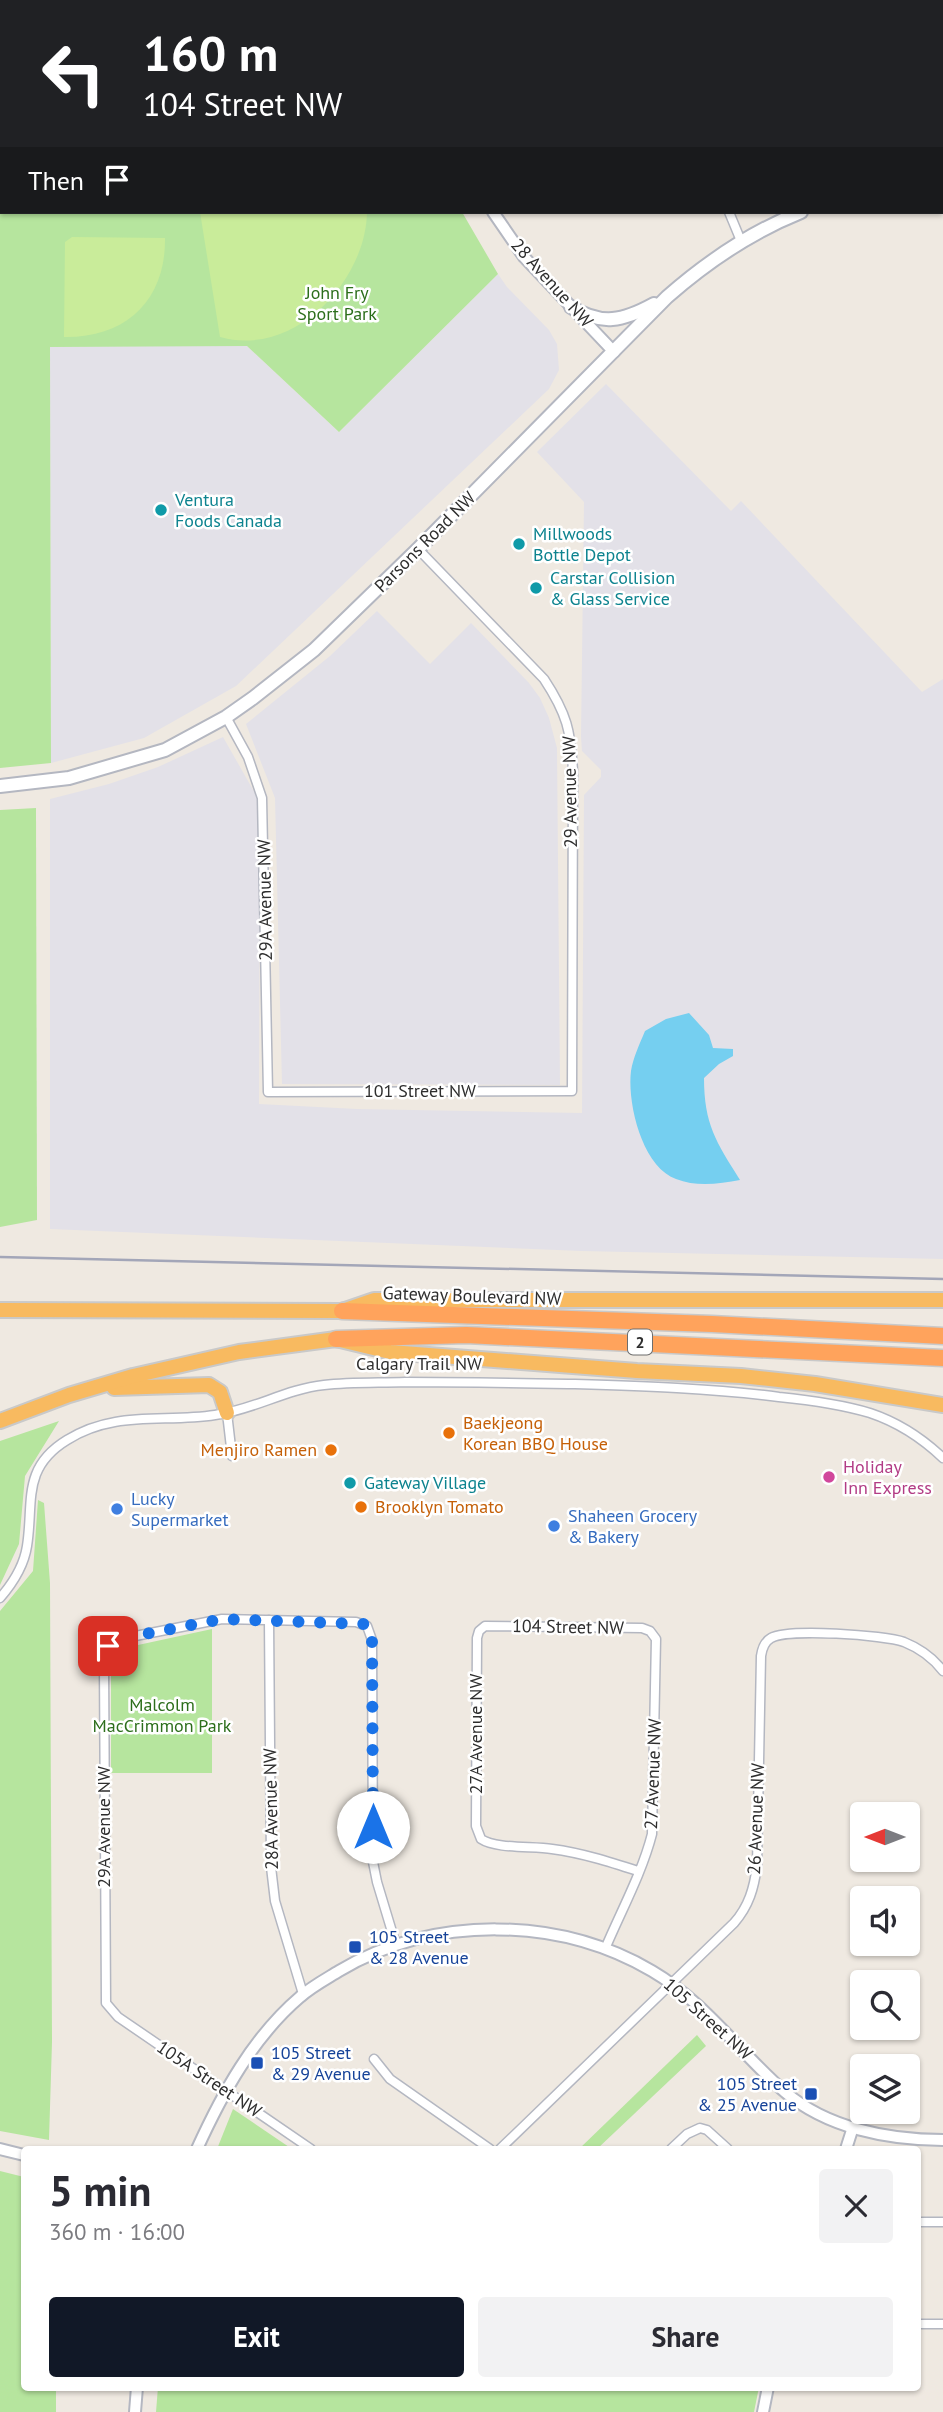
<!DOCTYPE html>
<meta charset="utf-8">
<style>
:root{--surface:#fff;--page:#f2f2f3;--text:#2b2b33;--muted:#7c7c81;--accent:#111827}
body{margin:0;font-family:"PT Sans",sans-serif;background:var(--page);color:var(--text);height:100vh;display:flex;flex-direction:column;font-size:26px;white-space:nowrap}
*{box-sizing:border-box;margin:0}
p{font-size:23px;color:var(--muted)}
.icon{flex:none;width:38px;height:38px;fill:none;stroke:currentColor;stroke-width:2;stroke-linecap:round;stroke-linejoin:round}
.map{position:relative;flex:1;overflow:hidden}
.sheet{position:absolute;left:21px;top:2146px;width:900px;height:245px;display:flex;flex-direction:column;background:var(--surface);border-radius:7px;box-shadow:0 2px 5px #0004}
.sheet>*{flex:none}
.guide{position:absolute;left:0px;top:0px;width:943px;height:214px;box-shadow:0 2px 5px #0004;background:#202124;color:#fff;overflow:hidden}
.needle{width:46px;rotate:270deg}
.controls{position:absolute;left:850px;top:1802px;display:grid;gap:14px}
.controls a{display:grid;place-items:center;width:70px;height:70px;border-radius:7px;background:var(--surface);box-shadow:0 2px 5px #0004;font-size:35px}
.pin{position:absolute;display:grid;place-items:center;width:60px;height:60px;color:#fff;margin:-30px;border-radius:14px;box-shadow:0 4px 10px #0006}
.me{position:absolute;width:77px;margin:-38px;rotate:0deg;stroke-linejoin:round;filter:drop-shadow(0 0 5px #0008)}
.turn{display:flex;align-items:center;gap:24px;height:147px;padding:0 28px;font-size:32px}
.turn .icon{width:91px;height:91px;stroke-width:2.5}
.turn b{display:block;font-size:49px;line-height:60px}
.then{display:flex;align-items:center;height:66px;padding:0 28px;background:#0003;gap:14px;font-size:26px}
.round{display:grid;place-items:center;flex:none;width:74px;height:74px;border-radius:7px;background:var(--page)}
.headline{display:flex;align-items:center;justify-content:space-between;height:119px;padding:0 28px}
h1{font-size:42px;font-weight:700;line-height:52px}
.primary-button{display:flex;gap:14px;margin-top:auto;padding:14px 28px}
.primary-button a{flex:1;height:80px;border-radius:7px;background:var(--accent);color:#fff;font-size:28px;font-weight:700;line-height:80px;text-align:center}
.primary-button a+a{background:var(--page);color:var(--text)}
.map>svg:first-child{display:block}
</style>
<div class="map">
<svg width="943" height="2412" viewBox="0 0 943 2412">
<rect width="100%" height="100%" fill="#efe9e1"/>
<!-- industrial -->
<g fill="#e3e1e8">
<polygon points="713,0 943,0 943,166 942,2"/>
<polygon points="498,274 507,287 549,330 557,344 559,370 549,389 236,686 144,738 51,763 50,346 247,346 339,432"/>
<polygon points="606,384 731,511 741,501 922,692 943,679 943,1259 582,1251 50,1229 50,799 109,784 158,767 223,737 260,802 259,1104 357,1109 582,1113 584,795 601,777 601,770 582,751 581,737 584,502 537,452"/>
<polygon points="377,611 430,664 471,623 529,683 540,698 549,718 557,748 560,1085 282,1084 275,798 246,724 330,656"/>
</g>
<!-- green -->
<g fill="#b6e59e">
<polygon points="0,0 189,2 2,2 2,212 462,212 498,274 339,432 247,346 50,347 51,763 0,768"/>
<polygon points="36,808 37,1220 0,1227 0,810"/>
<polygon points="59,1421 25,1476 19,1544 0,1585 0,1441"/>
<polygon points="38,1500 44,1503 50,1583 52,2042 49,2140 0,2131 0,1611 33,1571"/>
<polygon points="212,1629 212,1773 111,1773 111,1658 115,1650"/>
<polygon points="697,2035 706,2046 597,2149 579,2149"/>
<polygon points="233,2109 292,2149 217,2149"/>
<polygon points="0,2171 24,2177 24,2387 56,2387 56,2412 0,2412"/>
<polygon points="158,2387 759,2387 754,2412 156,2412"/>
</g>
<!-- pitch -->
<g fill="#c9ec9a">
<polygon points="187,0 405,0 405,2 189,2"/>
<path d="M200,212H367C366,281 294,358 220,337Z"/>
<path d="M72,237L165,238C166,300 126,338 64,337L65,242Z"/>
</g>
<!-- water -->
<path fill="#75cff0" d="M689,1013L709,1035L713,1048L733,1049V1056L719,1064L704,1078C704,1124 716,1142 740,1180C719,1184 696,1187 676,1179C642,1167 627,1103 631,1071C633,1058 640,1043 645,1031L666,1019Z"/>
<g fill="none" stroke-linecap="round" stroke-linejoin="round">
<defs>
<g id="minor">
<polyline points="703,2 703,0"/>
<polyline points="729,212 741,241"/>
<path d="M226,717L248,757L262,798L268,1092L572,1091L573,772C571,731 567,714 544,679L418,549"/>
<polyline points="227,1413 232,1456"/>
<path d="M0,1598C13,1583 24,1566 27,1546C34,1503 21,1468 67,1440C115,1410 163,1423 215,1415C253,1410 286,1389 324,1385C351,1382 379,1383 405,1382C462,1382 517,1383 574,1384C642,1386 711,1388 779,1397C809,1400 840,1404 870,1413C897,1422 923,1439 943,1458"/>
<polyline points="269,1620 271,1867 275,1901 303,1994"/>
<path d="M605,1949C621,1911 642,1873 652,1834L656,1639L650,1631L642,1628L485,1626L479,1631L477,1638L476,1826L481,1839C496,1849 532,1846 552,1849C582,1853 610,1862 638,1871"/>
<polyline points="374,2059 390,2079 490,2149"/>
<path d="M311,2149L118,2017L106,2003L104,1664C104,1652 108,1643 120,1639L222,1619L356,1622L367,1626L372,1640L373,1862L377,1882L396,1945"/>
<path d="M500,2149L734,1923C749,1906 754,1888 757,1866L761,1656C762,1649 764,1642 771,1638C787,1628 885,1635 904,1642C919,1648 933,1658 943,1671"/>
<polyline points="671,2149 687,2134 700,2128 707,2130 728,2149"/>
<polyline points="917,2222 943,2222"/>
<polyline points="917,2324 943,2324"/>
</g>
<g id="tertiary">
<polyline points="434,0 434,2"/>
<polyline points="493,212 524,257 614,352"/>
<polyline points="0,2149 24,2155"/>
<path d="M197,2149C222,2094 253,2037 300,1997C311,1987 326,1979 339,1971C434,1915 558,1916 652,1971C705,2002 739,2052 785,2092C827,2128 888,2140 943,2140"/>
<polyline points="846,2149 853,2127"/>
<polyline points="135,2412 137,2387"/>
<polyline points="763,2412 768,2387"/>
</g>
<g id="secondary">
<polyline points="942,184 943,184"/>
<path d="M571,307C602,326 623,321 654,304"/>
<path d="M0,786L69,778L165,750L226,717L253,698L314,650L418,549L667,297C708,261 751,232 801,212"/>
</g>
<g id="trunk">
<polyline points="0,1310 342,1311 374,1300 943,1300"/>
<polyline points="114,1388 209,1385 220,1392 227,1413"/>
<polyline points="0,1421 69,1395 133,1376 239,1352 336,1339 390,1352 637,1371 741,1376 815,1384 943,1405"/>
</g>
<g id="motorway">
<polyline points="342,1311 712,1324 943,1336"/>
<polyline points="336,1339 466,1335 943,1358"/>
</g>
</defs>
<!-- minor casing -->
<use href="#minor" stroke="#b4b7c1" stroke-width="11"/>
<!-- tertiary casing -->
<use href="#tertiary" stroke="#b4b7c1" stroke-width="14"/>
<!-- secondary casing -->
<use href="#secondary" stroke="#b4b7c1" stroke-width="16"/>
<!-- trunk casing -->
<use href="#trunk" stroke="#c9c9c9" stroke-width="18"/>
<!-- motorway casing -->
<use href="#motorway" stroke="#c9c9c9" stroke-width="19"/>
<!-- minor -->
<use href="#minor" stroke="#fff" stroke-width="8"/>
<!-- tertiary -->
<use href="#tertiary" stroke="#fff" stroke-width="10"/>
<!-- secondary -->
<use href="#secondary" stroke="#fff" stroke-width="12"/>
<!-- trunk -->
<use href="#trunk" stroke="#f8ba60" stroke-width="14"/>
<!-- motorway -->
<use href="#motorway" stroke="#ffa35c" stroke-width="16"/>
<!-- rail -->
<polyline stroke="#a3a6b8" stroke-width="2.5" points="0,1257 943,1279"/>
</g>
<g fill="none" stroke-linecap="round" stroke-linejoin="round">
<!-- route -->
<polyline stroke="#1a73e8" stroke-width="12" stroke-dasharray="0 21.6" points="108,1646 120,1639 222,1619 364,1624 370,1629 372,1640 373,1827"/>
</g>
<!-- markers -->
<g fill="#0f9aa8" stroke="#fff" stroke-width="2.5">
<circle cx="161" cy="510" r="7"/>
<circle cx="519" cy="544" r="7"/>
<circle cx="536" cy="588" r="7"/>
<circle cx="350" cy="1483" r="7"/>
</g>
<g fill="#e8710a" stroke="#fff" stroke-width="2.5">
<circle cx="449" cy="1433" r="7"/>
<circle cx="331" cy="1450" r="7"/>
<circle cx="361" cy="1507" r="7"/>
</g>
<circle fill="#d1479c" stroke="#fff" stroke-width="2.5" cx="829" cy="1477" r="7"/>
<g fill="#3f7fe0" stroke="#fff" stroke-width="2.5">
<circle cx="117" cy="1509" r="7"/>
<circle cx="554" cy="1526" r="7"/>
</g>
<g fill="#1a4fb4" stroke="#fff" stroke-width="2.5">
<rect x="348" y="1940" width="14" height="14" rx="3.5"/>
<rect x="250" y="2056" width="14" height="14" rx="3.5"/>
<rect x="804" y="2087" width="14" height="14" rx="3.5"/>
</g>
<g text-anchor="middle" stroke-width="5" stroke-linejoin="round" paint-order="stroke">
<!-- shield labels -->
<rect fill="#fff" stroke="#6d6d6d" stroke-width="2" x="628" y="1329.5" width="24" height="25" rx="5"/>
<g font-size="16" font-weight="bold" fill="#2e2e2e">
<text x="640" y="1348">2</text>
</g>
<!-- street labels -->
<g font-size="18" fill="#2e2e2e" stroke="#fff">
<text transform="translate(552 283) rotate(48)" y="6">28 Avenue NW</text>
<text transform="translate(425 542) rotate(-45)" y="6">Parsons Road NW</text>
<text transform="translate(570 792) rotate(-91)" y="6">29 Avenue NW</text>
<text transform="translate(265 900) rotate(-91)" y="6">29A Avenue NW</text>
<text x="420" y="1097">101 Street NW</text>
<text transform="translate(472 1296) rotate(2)" y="6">Gateway Boulevard NW</text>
<text x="419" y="1370">Calgary Trail NW</text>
<text transform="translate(568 1627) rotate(1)" y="6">104 Street NW</text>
<text transform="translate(476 1734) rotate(-90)" y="6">27A Avenue NW</text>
<text transform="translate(653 1774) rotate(-88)" y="6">27 Avenue NW</text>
<text transform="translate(271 1809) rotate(-91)" y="6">28A Avenue NW</text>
<text transform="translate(756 1819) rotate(-88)" y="6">26 Avenue NW</text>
<text transform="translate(104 1827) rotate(-90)" y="6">29A Avenue NW</text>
<text transform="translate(708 2019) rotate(42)" y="6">105 Street NW</text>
<text transform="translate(209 2079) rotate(34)" y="6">105A Street NW</text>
</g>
<!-- park labels -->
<g font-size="18" fill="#2c6e1b" stroke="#fff">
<text x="337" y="299">John Fry<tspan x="337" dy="21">Sport Park</tspan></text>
<text x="162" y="1711">Malcolm<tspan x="162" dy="21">MacCrimmon Park</tspan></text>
</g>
<!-- culture labels -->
<g font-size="18" fill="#0d838f" stroke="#fff" text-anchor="start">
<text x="175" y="506">Ventura<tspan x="175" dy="21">Foods Canada</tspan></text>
<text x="533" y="540">Millwoods<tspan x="533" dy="21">Bottle Depot</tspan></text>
<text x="550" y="584">Carstar Collision<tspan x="550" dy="21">&amp; Glass Service</tspan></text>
<text x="364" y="1489">Gateway Village</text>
</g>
<!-- food labels -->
<g font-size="18" fill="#c56008" stroke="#fff" text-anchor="start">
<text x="463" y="1429">Baekjeong<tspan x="463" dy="21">Korean BBQ House</tspan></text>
<text x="317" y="1456" text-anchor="end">Menjiro Ramen</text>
<text x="375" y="1513">Brooklyn Tomato</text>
</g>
<!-- hotel labels -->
<g font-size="18" fill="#b23c85" stroke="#fff" text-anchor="start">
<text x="843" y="1473">Holiday<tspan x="843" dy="21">Inn Express</tspan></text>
</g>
<!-- shop labels -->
<g font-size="18" fill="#366cbe" stroke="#fff" text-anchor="start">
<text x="131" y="1505">Lucky<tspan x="131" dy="21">Supermarket</tspan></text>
<text x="568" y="1522">Shaheen Grocery<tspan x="568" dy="21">&amp; Bakery</tspan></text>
</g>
<!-- transit labels -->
<g font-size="18" fill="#164399" stroke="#fff" text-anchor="start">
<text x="369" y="1943">105 Street<tspan x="369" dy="21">&amp; 28 Avenue</tspan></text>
<text x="271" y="2059">105 Street<tspan x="271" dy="21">&amp; 29 Avenue</tspan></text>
<text x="797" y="2090" text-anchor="end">105 Street<tspan x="797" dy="21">&amp; 25 Avenue</tspan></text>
</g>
</g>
</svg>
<div class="controls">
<a><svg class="needle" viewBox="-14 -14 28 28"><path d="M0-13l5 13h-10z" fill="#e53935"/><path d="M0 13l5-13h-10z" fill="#7c7c81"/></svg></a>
<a><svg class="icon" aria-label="sound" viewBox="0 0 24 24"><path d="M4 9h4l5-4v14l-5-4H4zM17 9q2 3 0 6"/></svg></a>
<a><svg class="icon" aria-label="search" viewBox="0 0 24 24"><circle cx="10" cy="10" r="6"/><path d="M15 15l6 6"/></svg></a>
<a><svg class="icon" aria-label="layers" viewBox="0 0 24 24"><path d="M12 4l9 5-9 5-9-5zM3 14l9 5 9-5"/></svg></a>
</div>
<div class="pin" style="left:108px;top:1646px;background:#d93025"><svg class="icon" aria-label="arrive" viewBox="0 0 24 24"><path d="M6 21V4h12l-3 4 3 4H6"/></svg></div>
<svg class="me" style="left:373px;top:1827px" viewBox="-20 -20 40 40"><circle r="19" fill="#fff"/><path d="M0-13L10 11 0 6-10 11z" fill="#1a73e8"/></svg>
<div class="guide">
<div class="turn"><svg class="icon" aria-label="left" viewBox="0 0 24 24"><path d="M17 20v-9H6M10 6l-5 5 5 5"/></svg><div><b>160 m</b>104 Street NW</div></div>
<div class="then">Then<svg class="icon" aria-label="arrive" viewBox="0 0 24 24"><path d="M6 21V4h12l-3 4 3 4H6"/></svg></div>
</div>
<section class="sheet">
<div class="headline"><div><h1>5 min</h1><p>360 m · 16:00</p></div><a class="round"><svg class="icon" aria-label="close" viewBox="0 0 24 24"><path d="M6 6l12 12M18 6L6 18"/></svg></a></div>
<div class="primary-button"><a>Exit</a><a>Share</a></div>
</section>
</div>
